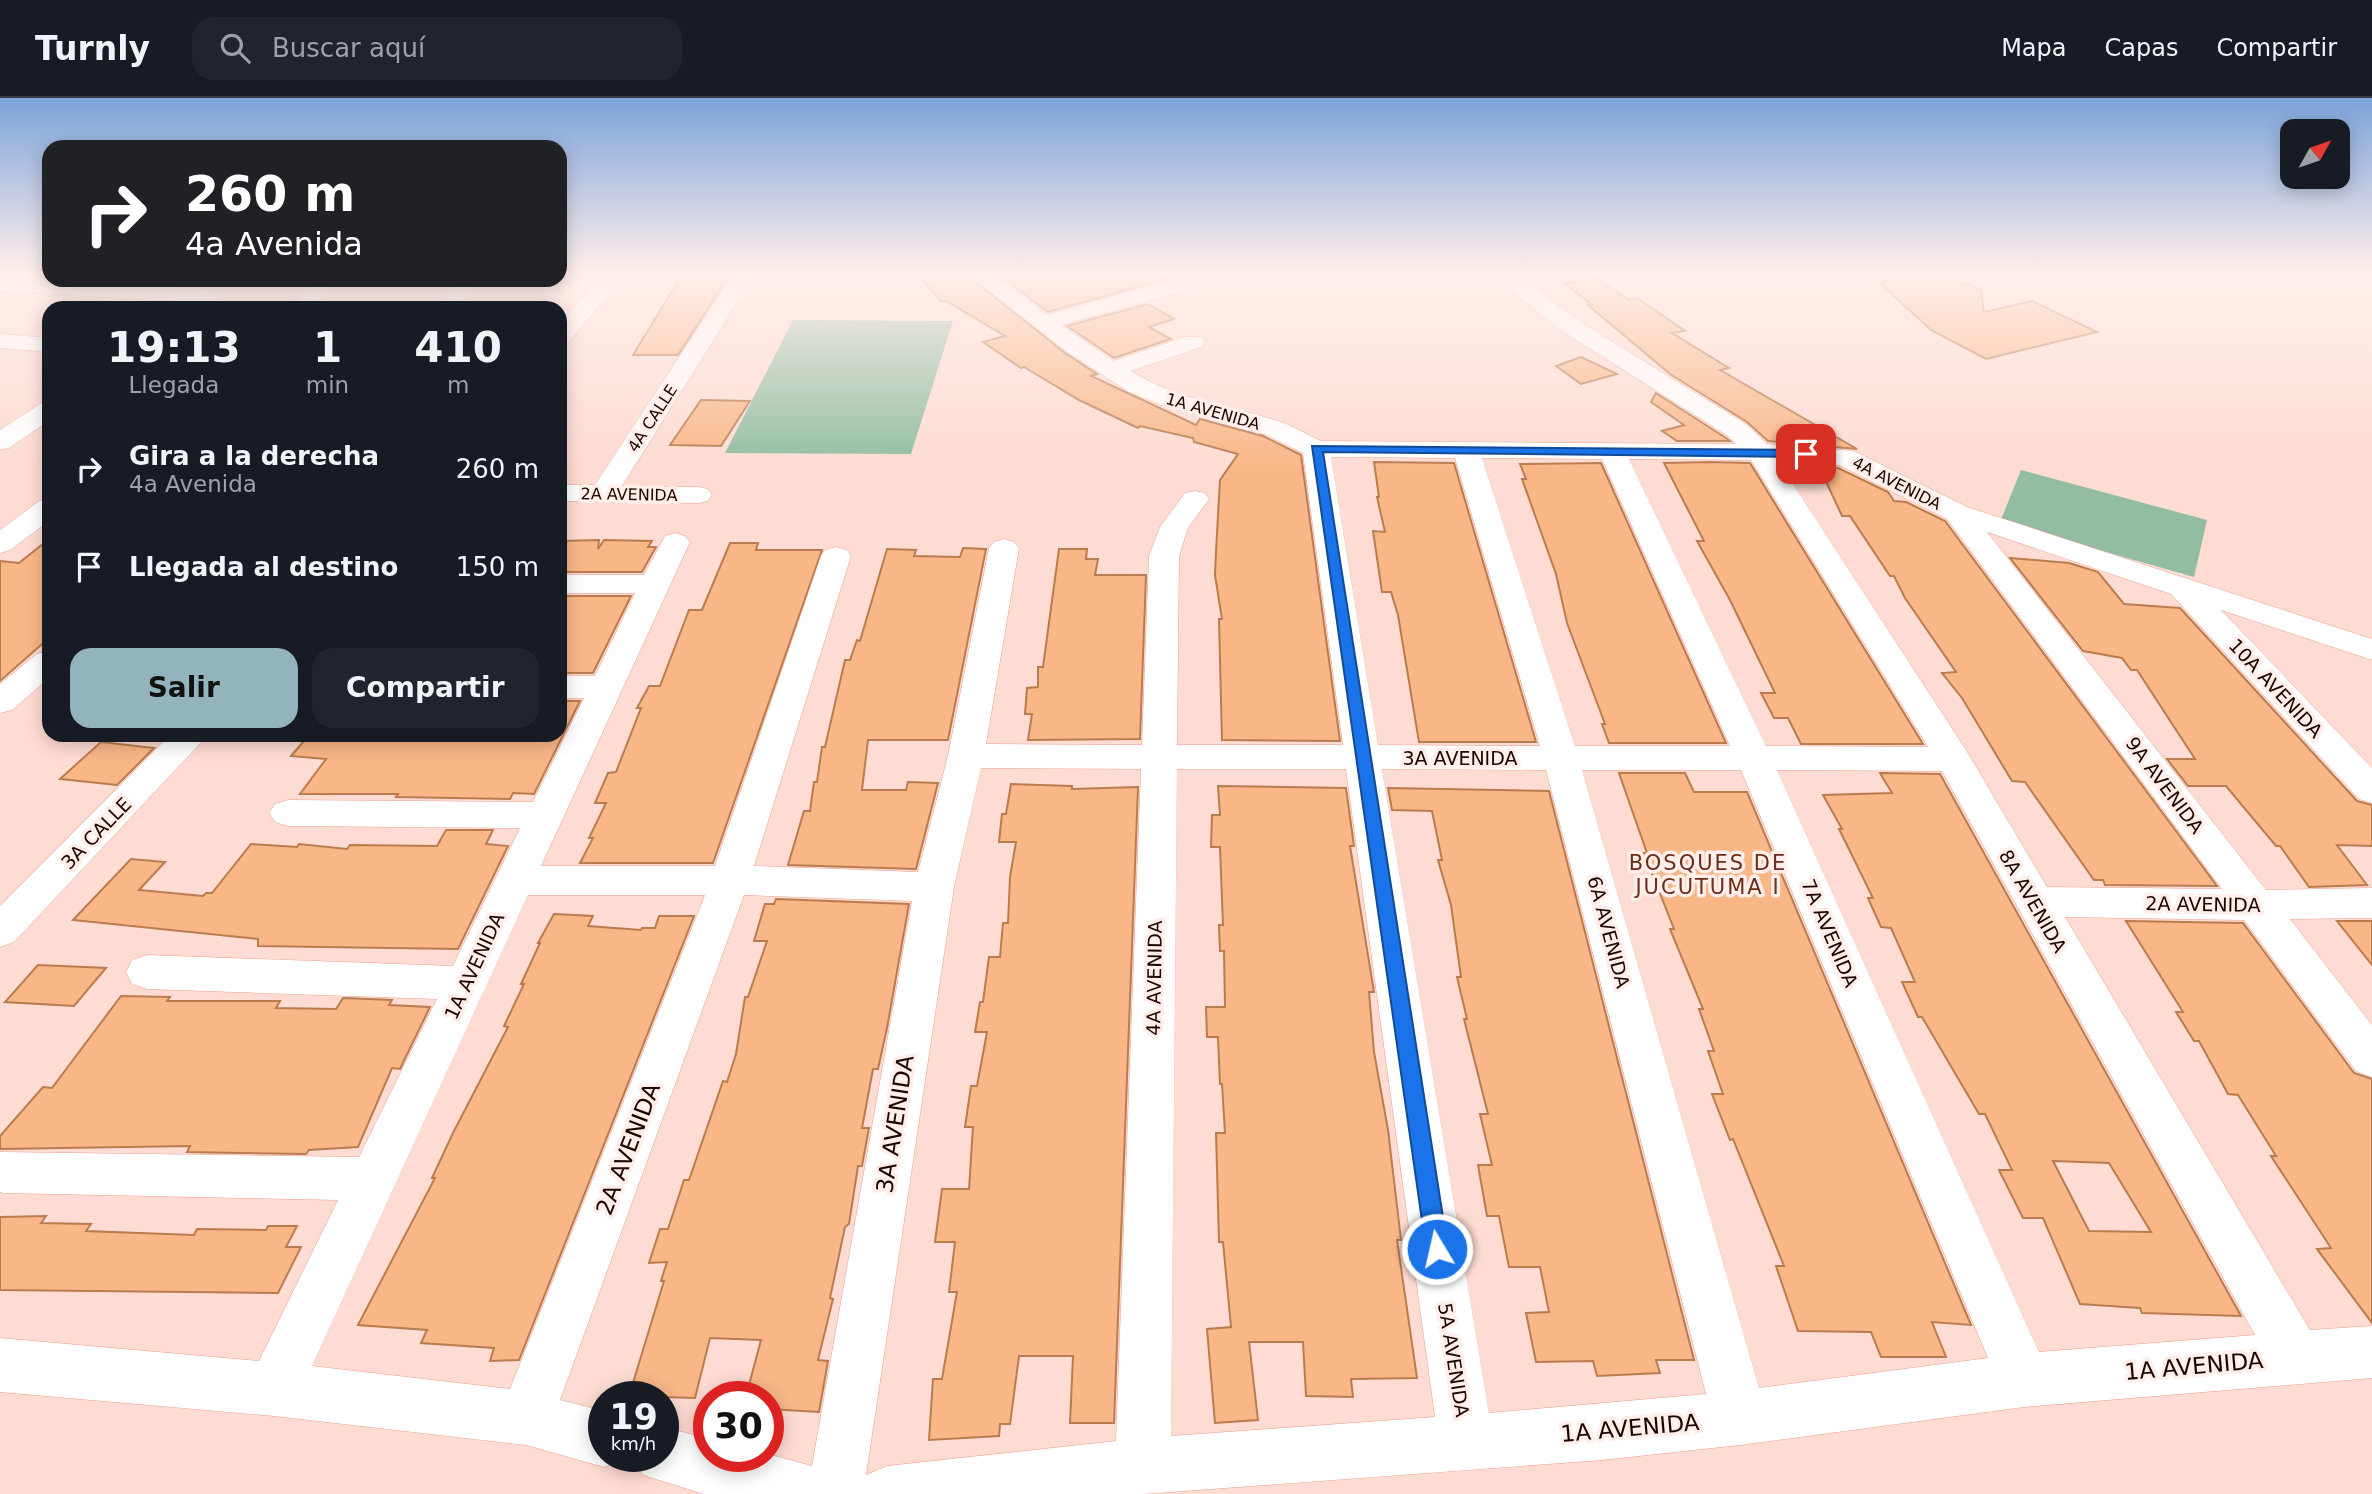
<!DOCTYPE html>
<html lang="es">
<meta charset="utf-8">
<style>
:root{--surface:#171b24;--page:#20242c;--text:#f1f3f6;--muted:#9ea1a6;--line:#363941;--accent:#94b4bd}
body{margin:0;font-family:"DejaVu Sans",sans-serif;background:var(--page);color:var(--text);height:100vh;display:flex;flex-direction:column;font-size:26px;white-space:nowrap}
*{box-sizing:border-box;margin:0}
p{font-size:23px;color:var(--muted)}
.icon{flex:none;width:38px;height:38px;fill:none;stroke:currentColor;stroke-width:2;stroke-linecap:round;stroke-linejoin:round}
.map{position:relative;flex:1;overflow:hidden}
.sheet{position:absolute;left:42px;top:203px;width:525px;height:441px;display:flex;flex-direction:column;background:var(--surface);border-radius:21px;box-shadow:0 4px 18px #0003}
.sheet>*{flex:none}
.banner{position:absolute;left:42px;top:42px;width:525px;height:147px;border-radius:21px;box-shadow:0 4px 18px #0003;background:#202124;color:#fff;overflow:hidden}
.needle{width:46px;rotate:50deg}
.fabs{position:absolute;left:2280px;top:21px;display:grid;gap:14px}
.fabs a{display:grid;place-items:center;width:70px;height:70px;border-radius:14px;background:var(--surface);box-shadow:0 4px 18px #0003;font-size:35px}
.speed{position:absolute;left:588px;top:1283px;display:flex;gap:14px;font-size:35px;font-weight:700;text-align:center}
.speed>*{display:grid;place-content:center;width:91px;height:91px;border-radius:50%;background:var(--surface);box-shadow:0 4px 18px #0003;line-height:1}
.speed small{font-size:18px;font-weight:400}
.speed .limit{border:10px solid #d22;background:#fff;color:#111}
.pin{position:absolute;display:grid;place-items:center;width:60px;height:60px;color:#fff;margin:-30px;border-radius:14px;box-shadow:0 4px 10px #0006}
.me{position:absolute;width:77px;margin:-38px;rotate:351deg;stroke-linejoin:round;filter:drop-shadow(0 0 5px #0008)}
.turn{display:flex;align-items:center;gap:24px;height:147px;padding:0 28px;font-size:32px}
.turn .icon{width:91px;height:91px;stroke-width:2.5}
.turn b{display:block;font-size:49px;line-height:60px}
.eta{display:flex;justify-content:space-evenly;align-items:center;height:119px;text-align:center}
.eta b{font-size:42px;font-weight:600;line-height:49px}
.primary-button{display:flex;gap:14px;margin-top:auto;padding:14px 28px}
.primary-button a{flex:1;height:80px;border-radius:21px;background:var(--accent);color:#111;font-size:28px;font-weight:600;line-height:80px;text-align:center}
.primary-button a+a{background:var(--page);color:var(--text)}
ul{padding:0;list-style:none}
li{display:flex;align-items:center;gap:21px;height:98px;padding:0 28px}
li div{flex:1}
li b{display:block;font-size:26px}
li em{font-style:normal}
header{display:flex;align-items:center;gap:42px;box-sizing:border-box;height:98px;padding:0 35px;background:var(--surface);border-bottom:2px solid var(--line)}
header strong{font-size:33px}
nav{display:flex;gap:38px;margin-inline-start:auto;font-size:24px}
.search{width:490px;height:63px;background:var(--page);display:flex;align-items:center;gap:18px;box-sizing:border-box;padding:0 24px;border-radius:21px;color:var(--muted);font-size:26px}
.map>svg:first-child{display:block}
</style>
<header>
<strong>Turnly</strong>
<div class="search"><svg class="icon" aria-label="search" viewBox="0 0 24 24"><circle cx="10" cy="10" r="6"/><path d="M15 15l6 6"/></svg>Buscar aquí</div>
<nav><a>Mapa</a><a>Capas</a><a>Compartir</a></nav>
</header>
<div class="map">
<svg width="2372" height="1396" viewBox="0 0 2372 1396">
<rect width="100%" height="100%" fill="#fedcd3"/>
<!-- green -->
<g fill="#92bda2">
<polygon points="793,222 953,223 911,356 725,355"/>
<polygon points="2021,372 2207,422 2194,479 2000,424"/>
</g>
<!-- building -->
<g fill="#f9b788" stroke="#ba7c4f" stroke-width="2" fill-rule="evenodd">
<polygon points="915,174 963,174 1065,255 1097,276 1091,278 1196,327 1200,321 1263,338 1301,357 1340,643 1222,642 1219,521 1222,521 1215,477 1216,453 1220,382 1238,356 1194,344 1193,340 1140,328 1138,330 1079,302 1024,269 1021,270 983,244 1005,238 946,203 941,203"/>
<polygon points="995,174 1181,174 1181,177 1048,214"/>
<polygon points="1901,174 1949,174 1955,183 1981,191 1984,214 2032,203 2097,234 1986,261 1931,232 1880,185"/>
<polygon points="682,177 729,178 678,257 633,257"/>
<polygon points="1598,181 1629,202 1637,200 1685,233 1672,235 1729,270 1720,272 1857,351 1768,343 1747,324 1670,276 1588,207 1592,207 1564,185"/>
<polygon points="1148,206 1174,221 1149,229 1171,241 1114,260 1067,228"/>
<polygon points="1581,259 1617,276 1581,286 1556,268"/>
<polygon points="1656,295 1726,340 1730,343 1677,343 1662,333 1684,327 1651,304"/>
<polygon points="701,302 750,303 721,348 670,347"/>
<polygon points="1374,364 1454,365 1536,644 1419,644 1398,517 1391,494 1382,494 1373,433 1385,434 1377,399 1379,399"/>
<polygon points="1711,364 1750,365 1923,646 1801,646 1788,620 1774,620 1761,595 1775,595 1730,502 1697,443 1704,443 1664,365"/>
<polygon points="1601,365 1726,645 1609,645 1602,626 1605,626 1567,525 1556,476 1522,381 1526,381 1520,366"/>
<polygon points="1783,366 1838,370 1888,394 1894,403 1906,404 1945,423 2217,788 2105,787 2103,782 2094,782 2025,684 2012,683 1962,600 1942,575 1956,574 1905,500 1894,478 1890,478 1850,418 1842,418 1823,377 1791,378"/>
<polygon points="49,441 49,540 0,583 0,463 19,465"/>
<polygon points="599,442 598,451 604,442 652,443 648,449 656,449 642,474 560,474 560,443"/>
<polygon points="730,445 758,445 756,452 822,452 713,765 580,765 593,740 589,740 606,705 595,705 608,675 616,674 641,610 637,610 649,588 660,588 689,512 702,512"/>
<polygon points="963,450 986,451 948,642 868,642 862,692 906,692 908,684 938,685 916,771 788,767 804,713 810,713 814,684 817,684 822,649 825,649 845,562 850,562 857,542 860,543 887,451 916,452 914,458 960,459"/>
<polygon points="1059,451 1087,451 1086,461 1098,461 1095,477 1146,477 1140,641 1028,642 1032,616 1025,616 1027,590 1038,589 1038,569 1043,569"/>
<polygon points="2010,460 2069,465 2098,474 2124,506 2180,510 2357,703 2372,707 2372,748 2337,747 2367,787 2309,789 2280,748 2276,748 2226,688 2188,688 2167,661 2195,661 2137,572 2131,572 2122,560 2083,553"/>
<polygon points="560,498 631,498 593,575 560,575"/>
<polygon points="560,603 580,603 534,696 513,695 510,701 396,699 398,696 300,696 326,661 291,658 309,637 560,637"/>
<polygon points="101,644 154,650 117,687 60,681"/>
<polygon points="1619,675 1685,675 1694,694 1747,694 1971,1227 1932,1224 1946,1259 1881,1259 1871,1234 1798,1233 1776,1168 1784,1168 1733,1041 1730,1042 1712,996 1723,996 1708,953 1714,953 1699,911 1703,911 1670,831 1674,831 1644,755 1647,755"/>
<path d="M1880,675L1940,676L2241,1218L2142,1215L2140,1210L2080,1206L2043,1120H2023L1999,1072H2012L1985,1016H1979L1922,919H1918L1902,884H1915L1891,830L1881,829L1868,800H1873L1839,731H1842L1823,697L1892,695ZM2053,1063L2109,1065L2151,1134L2089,1133Z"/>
<polygon points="1011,686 1072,688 1072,691 1138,689 1114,1325 1070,1325 1073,1258 1019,1258 1010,1326 1000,1326 999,1338 929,1342 933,1281 942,1281 957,1194 949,1194 955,1144 935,1144 942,1091 969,1091 973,1029 965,1029 971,988 977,988 987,934 975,934 980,904 983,904 989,859 1000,859 1003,825 1008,825 1010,779 1016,744 999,744 1002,716 1006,716"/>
<polygon points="1218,688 1346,690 1354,748 1350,748 1374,894 1369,894 1374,954 1388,1032 1401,1142 1397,1142 1417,1280 1351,1281 1353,1299 1306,1298 1303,1244 1249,1244 1258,1322 1215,1325 1207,1231 1231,1229 1223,1144 1219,1144 1216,1035 1225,1035 1222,986 1220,986 1218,939 1207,939 1206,909 1225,909 1224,853 1220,853 1219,827 1223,827 1220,749 1211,749 1212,717 1220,717"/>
<polygon points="1388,690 1549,693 1694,1262 1656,1262 1660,1275 1597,1278 1593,1263 1536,1264 1526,1215 1549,1214 1540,1169 1509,1169 1499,1118 1487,1118 1478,1067 1492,1067 1480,1016 1488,1016 1464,921 1467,921 1457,879 1461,879 1451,807 1438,762 1442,762 1432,713 1392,712"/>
<polygon points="446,732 493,732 486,746 508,748 458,851 258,848 258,841 73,822 131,761 165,764 139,792 203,798 206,795 212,795 251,746 297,749 299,746 347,751 350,747 437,748"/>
<polygon points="776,801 909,806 887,930 878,971 873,971 862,1030 869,1030 862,1068 858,1068 849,1126 845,1129 830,1200 833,1201 818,1262 828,1263 819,1314 768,1311 768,1298 746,1298 761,1242 710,1240 695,1300 629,1298 664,1183 661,1183 667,1164 649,1165 660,1131 668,1131 684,1082 689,1082 723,983 727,984 736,956 745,899 748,899 767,843 754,843 765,806 774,806"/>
<polygon points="554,816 593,818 588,828 641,832 642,830 655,830 659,818 694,818 519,1262 490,1263 494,1250 421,1245 427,1232 358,1227 435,1080 432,1080 453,1035 508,929 504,928 524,886 521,886 540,845 538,845"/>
<polygon points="2126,823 2243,825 2354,975 2372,981 2372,1225 2317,1151 2331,1150 2271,1058 2276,1058 2238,997 2228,996 2199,943 2194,943 2176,914 2183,914"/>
<polygon points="2337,823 2372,823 2372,867"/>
<polygon points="38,867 106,870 74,908 5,904"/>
<polygon points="121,898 170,899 167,903 280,903 276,910 336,911 343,900 392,902 389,907 430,909 400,971 392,970 358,1049 309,1052 306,1056 187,1054 190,1048 0,1051 0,1038 43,989 52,990"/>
<polygon points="46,1118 41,1125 91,1126 86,1133 194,1137 197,1131 266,1132 268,1128 297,1128 286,1149 301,1149 278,1195 0,1192 0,1119"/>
</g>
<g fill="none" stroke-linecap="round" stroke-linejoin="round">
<defs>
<g id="street">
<polygon points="605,174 627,174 568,245 560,247 560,226"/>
<polygon points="735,174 756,174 622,388 698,389 708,391 712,397 708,403 698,405 560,403 560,387 595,387"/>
<path d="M965,174H990L1047,217L1198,175L1206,177L1209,182L1206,187L1061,227L1114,263L1185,239H1201L1205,244L1201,249L1131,273C1176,302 1230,307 1281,324C1295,329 1308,337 1321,343L1736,346L1728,338L1564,234L1488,174H1513L1580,224L1746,326L1767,346L1854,353L1967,409L2372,541V562L2221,512L2372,670V705L2359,701L2171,496L1987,434L2266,792L2372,790V820L2290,821L2372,927V979L2356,973L2244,822L2065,819L2310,1232L2372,1228V1280L2024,1309L1740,1347L1602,1362L1144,1396H704L643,1377L635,1358H663V1329L709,1341V1358L768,1356L812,1368L912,803L744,797L560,1302L604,1313V1358H625L624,1361L604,1369L526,1347L274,1318L0,1294V1240L259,1263L338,1102L3,1095L0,1094V1054L359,1059L437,901L147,891L132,886L126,874L132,862L147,857L453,868L520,730L288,728L275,724L269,715L275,706L288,702L533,704L584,600H560V578H595L635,495H560V477H644L665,438L675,435L685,438L690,444L541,768H715L821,458L825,452L836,449L847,452L851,458L754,768L918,774L948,658L989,450L994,444L1004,441L1014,444L1019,450L986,646L1142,647L1149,458L1160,429L1185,395L1195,393L1205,395L1209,401L1188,430L1179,458L1177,647H1343L1303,355L1264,336L1161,307L1129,294L1066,253ZM1331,359L1455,360L1540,648L1378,647ZM1482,360L1602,361L1730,648H1575ZM1629,361L1751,362L1928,649L1766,648ZM1778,363L1839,367L1947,421L2222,791L2047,789L1966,652ZM981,670L1141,671L1116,1343L887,1368L866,1377L954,789ZM1177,671H1346L1435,1319L1171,1338ZM1382,671L1546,672L1706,1296L1489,1315ZM1582,672H1741L1988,1260L1759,1290ZM1777,672L1942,673L2255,1237L2039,1254ZM528,797H705L510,1291L312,1268Z"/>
<polygon points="0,179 209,191 217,193 220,198 217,203 209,205 0,193"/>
<polygon points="318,182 343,182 311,210 286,210"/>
<polygon points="459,182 483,182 456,210 432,210"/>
<polygon points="0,236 49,240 49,254 0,250"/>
<polygon points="49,303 49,323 9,350 0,352 0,332 40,306"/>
<polygon points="49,400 49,423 10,452 0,455 0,432 39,403"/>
<polygon points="49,553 49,580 12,612 0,615 0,586 37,556"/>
<polygon points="170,637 208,637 14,844 0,849 0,808"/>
</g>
</defs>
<!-- street casing -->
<use href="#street" stroke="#ec9e89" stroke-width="1"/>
<!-- street -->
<use href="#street" fill="#fff" fill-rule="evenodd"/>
</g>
<!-- sky -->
<linearGradient id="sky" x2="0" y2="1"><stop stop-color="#7da2da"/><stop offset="0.47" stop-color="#ffefeb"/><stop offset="1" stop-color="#ffefeb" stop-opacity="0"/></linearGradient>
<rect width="2372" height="370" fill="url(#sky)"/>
<!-- route -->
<polygon fill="#1a73e8" stroke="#114b97" stroke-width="2" points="1312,348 1806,352 1812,356 1806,359 1323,354 1448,1151 1445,1158 1437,1161 1430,1158 1426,1151"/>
<g text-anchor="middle" stroke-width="7" stroke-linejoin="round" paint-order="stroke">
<!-- far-street labels -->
<g font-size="16" fill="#1e0401" stroke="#ffeee9">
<text transform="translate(1213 313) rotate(16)" y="6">1A AVENIDA</text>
<text transform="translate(652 320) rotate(-57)" y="6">4A CALLE</text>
<text transform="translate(1897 385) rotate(27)" y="6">4A AVENIDA</text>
<text transform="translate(629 396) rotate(1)" y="6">2A AVENIDA</text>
</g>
<!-- street labels -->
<g font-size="19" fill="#1e0401" stroke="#ffeee9">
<text transform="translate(2276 590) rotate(47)" y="7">10A AVENIDA</text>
<text x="1460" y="667">3A AVENIDA</text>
<text transform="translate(2165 687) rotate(53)" y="7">9A AVENIDA</text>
<text transform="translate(96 735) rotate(-46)" y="7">3A CALLE</text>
<text transform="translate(2033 803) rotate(60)" y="7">8A AVENIDA</text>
<text transform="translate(2203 806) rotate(1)" y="7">2A AVENIDA</text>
<text transform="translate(1609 834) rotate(75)" y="7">6A AVENIDA</text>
<text transform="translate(1830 835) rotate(67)" y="7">7A AVENIDA</text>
<text transform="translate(474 868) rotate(-65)" y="7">1A AVENIDA</text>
<text transform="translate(1154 880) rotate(-89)" y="7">4A AVENIDA</text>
<text transform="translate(1454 1262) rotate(81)" y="7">5A AVENIDA</text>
</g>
<!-- neighbourhood labels -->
<g font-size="21" letter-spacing="2" fill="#6d2b19" stroke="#ffeee9">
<text x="1708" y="772">BOSQUES DE<tspan x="1708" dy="24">JUCUTUMA I</tspan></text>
</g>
<!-- near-street labels -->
<g font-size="23" fill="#1e0401" stroke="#ffeee9">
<text transform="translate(895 1026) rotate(-81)" y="8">3A AVENIDA</text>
<text transform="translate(628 1051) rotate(-69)" y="8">2A AVENIDA</text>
<text transform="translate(2194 1268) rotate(-5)" y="8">1A AVENIDA</text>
<text transform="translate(1630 1330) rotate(-5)" y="8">1A AVENIDA</text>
</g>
</g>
</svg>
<div class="fabs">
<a><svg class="needle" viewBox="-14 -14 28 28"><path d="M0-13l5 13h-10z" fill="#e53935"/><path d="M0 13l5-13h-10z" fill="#9ea1a6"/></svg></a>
</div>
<div class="speed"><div>19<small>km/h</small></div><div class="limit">30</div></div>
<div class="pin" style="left:1806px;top:356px;background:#d93025"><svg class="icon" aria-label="arrive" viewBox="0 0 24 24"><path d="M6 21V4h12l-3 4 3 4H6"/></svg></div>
<svg class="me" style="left:1437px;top:1151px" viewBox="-20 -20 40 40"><circle r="17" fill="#1a73e8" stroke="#fff" stroke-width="3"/><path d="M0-11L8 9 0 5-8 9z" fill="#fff"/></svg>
<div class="banner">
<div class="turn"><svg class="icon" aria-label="right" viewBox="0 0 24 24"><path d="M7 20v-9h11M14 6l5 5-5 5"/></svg><div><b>260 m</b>4a Avenida</div></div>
</div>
<section class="sheet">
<div class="eta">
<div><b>19:13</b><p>Llegada</p></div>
<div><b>1</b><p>min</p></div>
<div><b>410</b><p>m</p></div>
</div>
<ul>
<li><svg class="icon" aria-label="right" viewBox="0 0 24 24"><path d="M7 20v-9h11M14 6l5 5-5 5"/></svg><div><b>Gira a la derecha</b><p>4a Avenida</p></div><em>260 m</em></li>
<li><svg class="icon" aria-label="arrive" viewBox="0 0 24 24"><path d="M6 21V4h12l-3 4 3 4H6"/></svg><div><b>Llegada al destino</b></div><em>150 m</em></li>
</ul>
<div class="primary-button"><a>Salir</a><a>Compartir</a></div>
</section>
</div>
